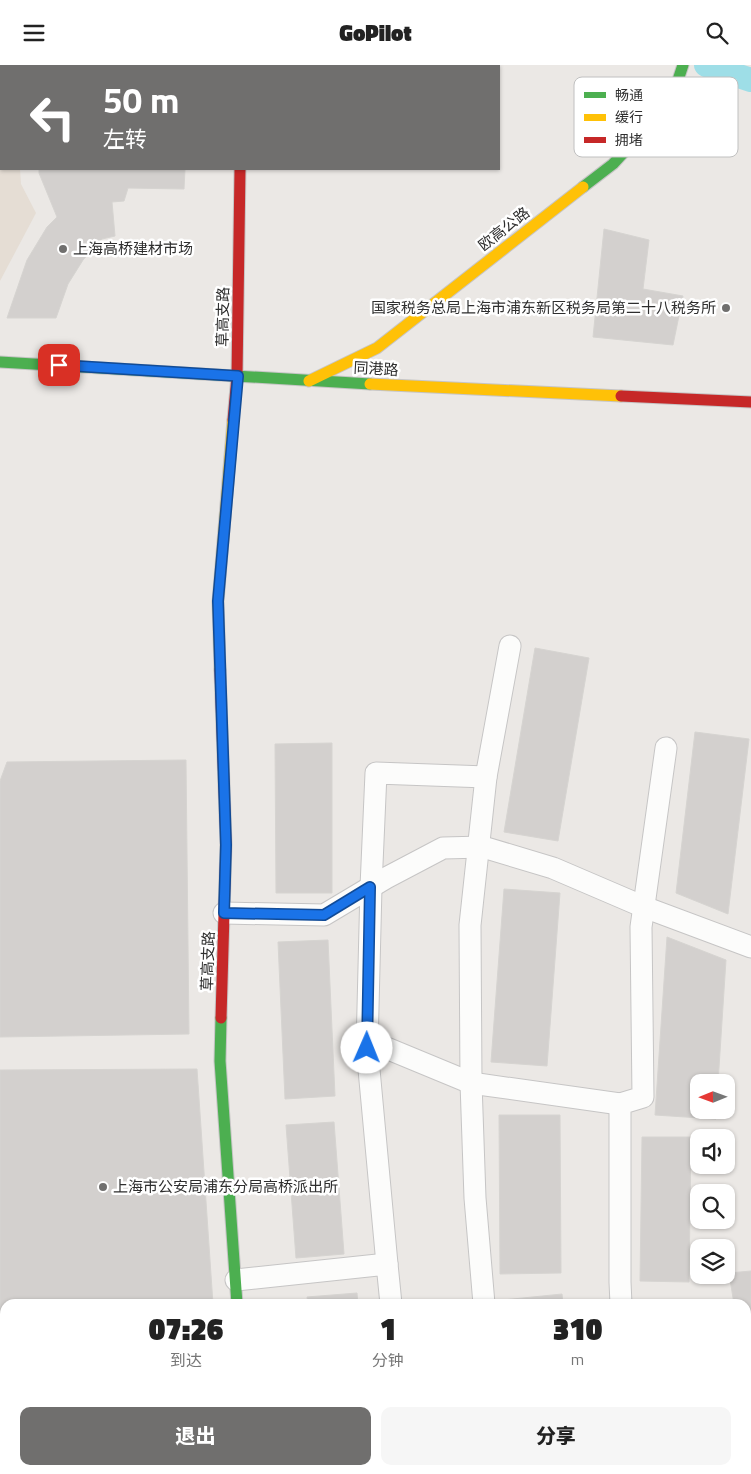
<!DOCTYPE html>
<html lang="zh">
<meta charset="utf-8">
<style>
:root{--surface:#fff;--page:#f6f6f6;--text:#222;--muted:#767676;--accent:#706f6e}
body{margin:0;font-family:"Titillium Web","Noto Sans SC",sans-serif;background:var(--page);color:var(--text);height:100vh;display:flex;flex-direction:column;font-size:19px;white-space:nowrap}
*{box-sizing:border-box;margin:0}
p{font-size:16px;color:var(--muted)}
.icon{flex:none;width:28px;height:28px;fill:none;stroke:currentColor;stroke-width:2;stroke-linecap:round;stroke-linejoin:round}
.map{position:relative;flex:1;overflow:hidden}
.details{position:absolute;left:0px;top:1234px;width:751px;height:176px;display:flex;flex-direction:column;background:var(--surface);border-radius:15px 15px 0 0;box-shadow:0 1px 4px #0004}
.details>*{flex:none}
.guide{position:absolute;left:0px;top:0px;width:500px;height:105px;box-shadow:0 1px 4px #0004;background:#706f6e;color:#fff;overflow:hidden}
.needle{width:32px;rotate:269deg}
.fabs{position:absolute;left:690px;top:1009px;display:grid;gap:10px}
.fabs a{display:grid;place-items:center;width:45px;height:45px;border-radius:10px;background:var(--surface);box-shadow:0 1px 4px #0004;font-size:25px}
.pin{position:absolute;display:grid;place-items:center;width:42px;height:42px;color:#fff;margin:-21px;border-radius:10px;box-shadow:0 2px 8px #0006}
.me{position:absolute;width:55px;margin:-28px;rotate:1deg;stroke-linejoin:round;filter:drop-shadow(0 0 4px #0008)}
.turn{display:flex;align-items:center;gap:18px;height:105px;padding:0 20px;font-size:22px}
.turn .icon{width:65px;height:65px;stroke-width:2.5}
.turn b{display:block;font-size:35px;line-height:42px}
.eta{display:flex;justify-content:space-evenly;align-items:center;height:85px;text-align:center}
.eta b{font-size:30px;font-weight:800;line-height:35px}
.button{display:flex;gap:10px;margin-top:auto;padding:10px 20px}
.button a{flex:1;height:58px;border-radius:10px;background:var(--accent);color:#fff;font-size:20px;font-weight:800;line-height:58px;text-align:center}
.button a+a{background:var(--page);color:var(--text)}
header{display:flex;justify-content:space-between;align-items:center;height:65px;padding:0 20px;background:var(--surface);font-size:22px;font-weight:800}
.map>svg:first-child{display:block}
</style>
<header><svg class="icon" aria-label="menu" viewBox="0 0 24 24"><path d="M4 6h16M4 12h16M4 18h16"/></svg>GoPilot<svg class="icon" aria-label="search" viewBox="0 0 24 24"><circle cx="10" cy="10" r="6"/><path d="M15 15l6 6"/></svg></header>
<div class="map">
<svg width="751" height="1409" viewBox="0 0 751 1409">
<rect width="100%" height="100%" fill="#ebe8e5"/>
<!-- education -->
<polygon fill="#e5ddd4" points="0,0 16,1 1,1 1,104 20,104 21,119 36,148 0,216"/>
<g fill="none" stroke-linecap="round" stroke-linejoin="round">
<!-- canal -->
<polyline stroke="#9edee7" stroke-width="24" points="706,0 751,15"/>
</g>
<!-- building -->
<g fill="#d3d0ce" stroke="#d6d4d1">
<polygon points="40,0 188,0 40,1"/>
<polygon points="39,104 185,104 184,124 128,123 124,136 112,137 115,171 102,174 83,195 68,219 56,253 7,253 27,195 47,162 57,152 39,108"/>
<polygon points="604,164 649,175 643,224 683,231 673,280 593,272"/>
<polygon points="535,583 589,593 558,776 504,767"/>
<polygon points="695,667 749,674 728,849 676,828"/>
<polygon points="332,678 332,828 276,828 275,679"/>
<polygon points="186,695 189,969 0,972 0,716 7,697"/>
<polygon points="504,824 560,828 547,1001 491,997"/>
<polygon points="667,872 726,895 718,1018 699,1018 699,1045 716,1045 716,1054 655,1050"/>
<polygon points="328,875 335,1031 285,1034 278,877"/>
<polygon points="197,1004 213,1239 5,1239 5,1281 0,1281 0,1005"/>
<polygon points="499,1050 560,1050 561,1208 500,1209"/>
<polygon points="334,1057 344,1189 296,1193 286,1060"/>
<polygon points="642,1072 691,1072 689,1217 640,1216"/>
<polygon points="751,1206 751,1257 746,1258 746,1239 734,1239 729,1208"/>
<polygon points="357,1228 358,1239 308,1239 307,1232"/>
<polygon points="562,1229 563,1239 504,1239 503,1235"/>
<polygon points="746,1267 751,1267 751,1319 746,1320"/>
<rect x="542" y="1405" width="45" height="4"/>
</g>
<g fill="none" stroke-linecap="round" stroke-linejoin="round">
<defs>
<g id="street">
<polyline points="224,848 324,850 386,813 443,783 483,782 553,803 644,842 751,882"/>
<polyline points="367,975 471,1018 620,1039"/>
<polyline points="387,1199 367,983 371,822 376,708 486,712 510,581"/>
<polyline points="236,1215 387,1199 391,1239"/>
<polyline points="484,1239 475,1133 471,1018 470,860 486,712"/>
<polyline points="621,1239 620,1217 620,1039 643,1032 641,862 666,683"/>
<polyline points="527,1405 527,1409"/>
<polyline points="635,1405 635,1409"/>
</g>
<g id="fast">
<polyline points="583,122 613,99 671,36 683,0"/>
<polyline points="0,297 370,319"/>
<polyline points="221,953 220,996 237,1239"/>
</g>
<g id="slow">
<polyline points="309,316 377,283 583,122"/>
<polyline points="370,319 621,331"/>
<polyline points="220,605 218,537 233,355"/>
<polyline points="254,1405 254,1409"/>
</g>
<g id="jam">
<polyline points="241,0 241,1"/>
<polyline points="621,331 751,337"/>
<polyline points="233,355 237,311 240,104"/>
<polyline points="220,605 226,779 221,953"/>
</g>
</defs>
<!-- street casing -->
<use href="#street" stroke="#c6c5c5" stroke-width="23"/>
<!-- fast casing -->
<use href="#fast" stroke="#c6c5c5" stroke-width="13"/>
<!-- slow casing -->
<use href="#slow" stroke="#c6c5c5" stroke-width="13"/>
<!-- jam casing -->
<use href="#jam" stroke="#c6c5c5" stroke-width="13"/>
<!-- street -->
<use href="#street" stroke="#fcfcfb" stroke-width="21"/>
<!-- fast -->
<use href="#fast" stroke="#4caf50" stroke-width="11"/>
<!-- slow -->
<use href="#slow" stroke="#ffc107" stroke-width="11"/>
<!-- jam -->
<use href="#jam" stroke="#c62828" stroke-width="11"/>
</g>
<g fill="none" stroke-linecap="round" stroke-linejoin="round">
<defs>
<polyline id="route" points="59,300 238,311 218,536 226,780 224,848 324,850 370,822 367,983"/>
</defs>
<!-- route casing -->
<use href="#route" stroke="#114b97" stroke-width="12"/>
<!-- route -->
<use href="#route" stroke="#1a73e8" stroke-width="9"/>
</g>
<!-- markers -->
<g fill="#706f6e" stroke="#fff" stroke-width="2">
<circle cx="63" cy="184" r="5"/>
<circle cx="726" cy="243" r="5"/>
<circle cx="103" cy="1122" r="5"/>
</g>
<g text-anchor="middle" stroke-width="5" stroke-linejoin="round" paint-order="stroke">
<!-- street labels -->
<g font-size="15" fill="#2e2e2e" stroke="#fff">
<text transform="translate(504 164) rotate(-38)" y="5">欧高公路</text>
<text transform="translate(223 252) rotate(-89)" y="5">草高支路</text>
<text transform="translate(376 304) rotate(3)" y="5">同港路</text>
<text transform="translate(208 896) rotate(-88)" y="5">草高支路</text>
</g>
<!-- poi labels -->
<g font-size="15" fill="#2e2e2e" stroke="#fff" text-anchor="start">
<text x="73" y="189">上海高桥建材市场</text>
<text x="716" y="248" text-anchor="end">国家税务总局上海市浦东新区税务局第二十八税务所</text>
<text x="113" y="1127">上海市公安局浦东分局高桥派出所</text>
</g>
</g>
<!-- legend -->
<rect x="574" y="12" width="164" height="80" rx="8" fill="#fff" stroke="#c0c0c0" stroke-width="1"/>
<rect x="584" y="27" width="22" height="6" fill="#4caf50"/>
<rect x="584" y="49" width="22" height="7" fill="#ffc107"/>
<rect x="584" y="72" width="22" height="6" fill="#c62828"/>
<g font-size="14" fill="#2e2e2e">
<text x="615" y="35">畅通</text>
<text x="615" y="57">缓行</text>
<text x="615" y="80">拥堵</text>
</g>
</svg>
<div class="fabs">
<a><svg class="needle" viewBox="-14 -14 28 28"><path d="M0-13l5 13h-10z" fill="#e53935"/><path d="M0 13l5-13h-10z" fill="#767676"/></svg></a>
<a><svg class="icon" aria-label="sound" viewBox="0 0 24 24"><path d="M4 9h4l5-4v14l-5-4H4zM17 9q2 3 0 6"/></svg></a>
<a><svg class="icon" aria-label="search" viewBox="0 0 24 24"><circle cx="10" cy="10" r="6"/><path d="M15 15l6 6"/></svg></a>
<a><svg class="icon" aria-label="layers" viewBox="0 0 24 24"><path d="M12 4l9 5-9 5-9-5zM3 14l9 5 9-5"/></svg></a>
</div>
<div class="pin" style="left:59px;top:300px;background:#d93025"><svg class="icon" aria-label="arrive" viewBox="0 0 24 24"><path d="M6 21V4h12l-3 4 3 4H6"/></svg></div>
<svg class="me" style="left:367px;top:983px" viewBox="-20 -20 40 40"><circle r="19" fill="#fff"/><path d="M0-13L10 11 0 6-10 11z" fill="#1a73e8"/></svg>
<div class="guide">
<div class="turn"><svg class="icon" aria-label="left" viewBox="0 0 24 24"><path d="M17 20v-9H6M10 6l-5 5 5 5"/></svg><div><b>50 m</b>左转</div></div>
</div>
<section class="details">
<div class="eta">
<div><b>07:26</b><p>到达</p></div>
<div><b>1</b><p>分钟</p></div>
<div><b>310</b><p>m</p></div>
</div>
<div class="button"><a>退出</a><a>分享</a></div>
</section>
</div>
